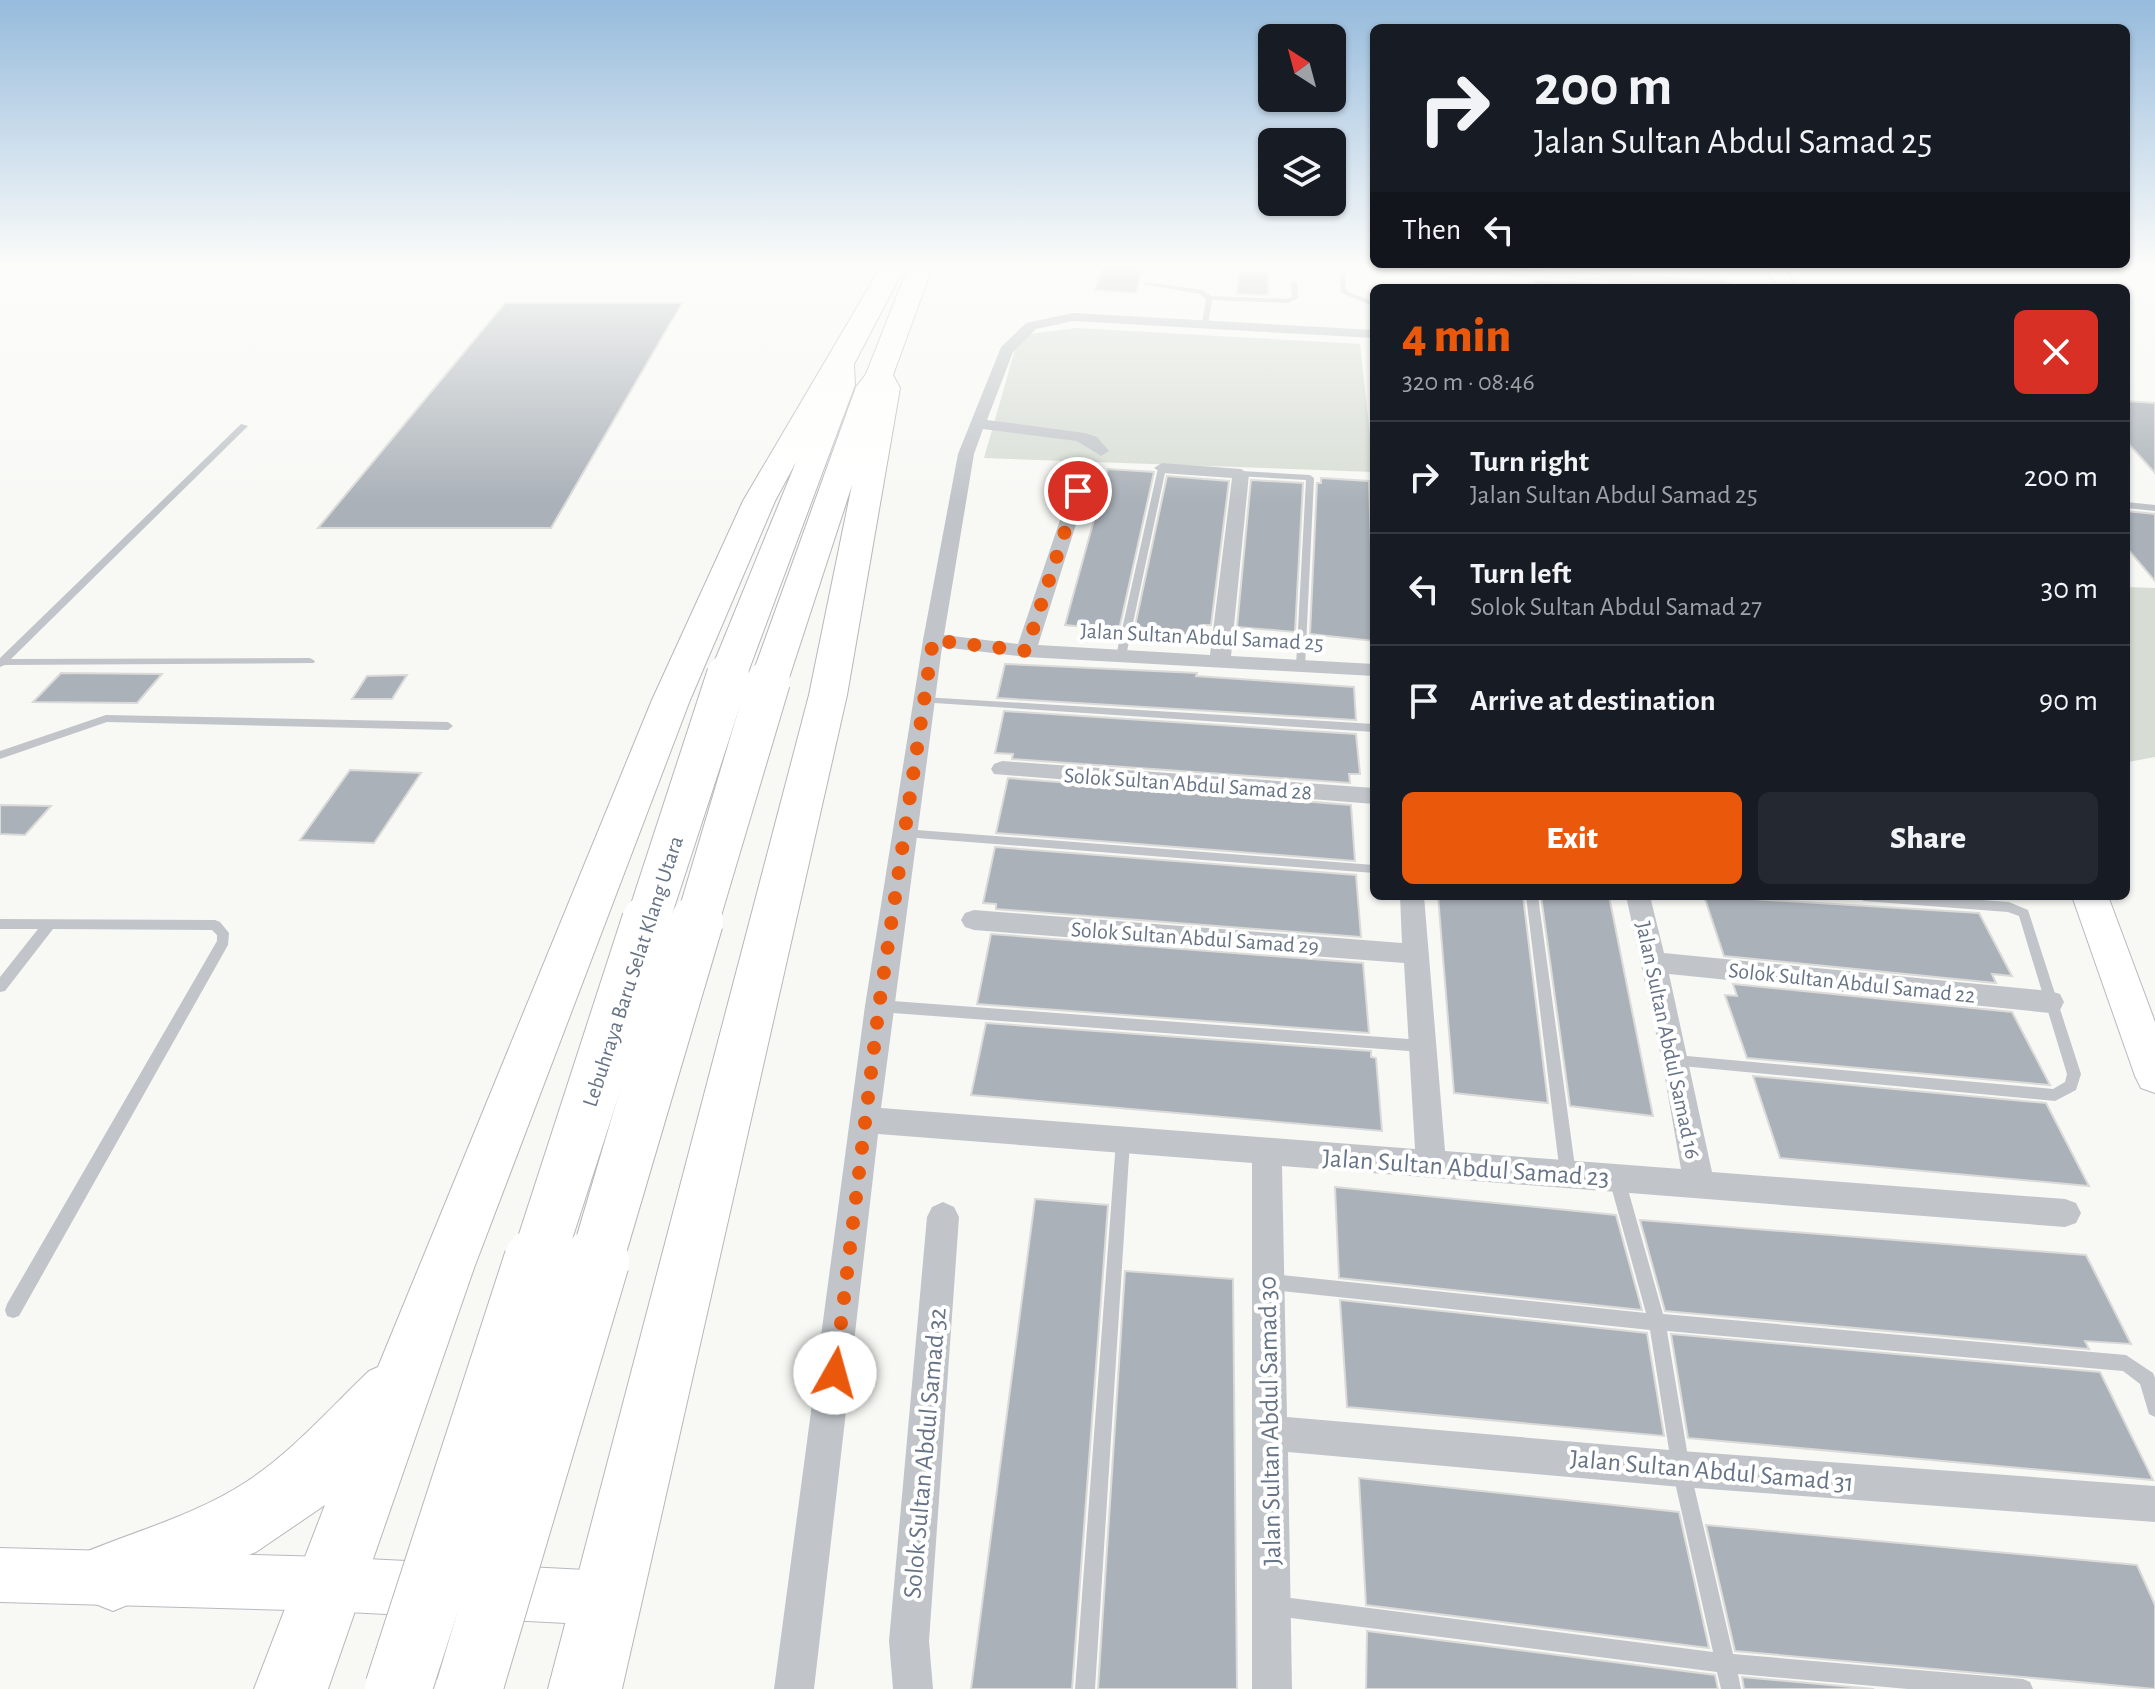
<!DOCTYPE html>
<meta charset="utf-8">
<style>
:root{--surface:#171b24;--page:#242831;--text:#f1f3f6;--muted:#9ea1a6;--line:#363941;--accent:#ea580c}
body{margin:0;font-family:"Alegreya Sans",sans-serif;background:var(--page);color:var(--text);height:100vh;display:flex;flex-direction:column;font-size:30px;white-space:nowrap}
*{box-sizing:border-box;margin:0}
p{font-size:26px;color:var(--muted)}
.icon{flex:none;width:44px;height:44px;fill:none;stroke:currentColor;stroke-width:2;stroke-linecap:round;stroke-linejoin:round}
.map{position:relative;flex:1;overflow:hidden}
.panel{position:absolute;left:1370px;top:284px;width:760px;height:616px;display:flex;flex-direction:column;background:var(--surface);border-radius:12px;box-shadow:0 2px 6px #0004}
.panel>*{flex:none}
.top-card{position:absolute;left:1370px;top:24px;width:760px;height:244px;border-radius:12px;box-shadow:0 2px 6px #0004;background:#171b24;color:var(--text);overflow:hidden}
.needle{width:52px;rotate:324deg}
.buttons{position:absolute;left:1258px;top:24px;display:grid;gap:16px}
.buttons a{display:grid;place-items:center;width:88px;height:88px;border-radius:12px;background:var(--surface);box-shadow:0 2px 6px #0004;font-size:40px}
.pin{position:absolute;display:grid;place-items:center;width:68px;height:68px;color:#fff;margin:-34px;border:4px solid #fff;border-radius:50%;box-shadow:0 2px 8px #0007}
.me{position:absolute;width:88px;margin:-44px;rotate:7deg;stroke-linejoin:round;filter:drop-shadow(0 0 6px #0008)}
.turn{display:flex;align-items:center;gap:28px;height:168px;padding:0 32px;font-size:36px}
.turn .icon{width:104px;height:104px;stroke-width:2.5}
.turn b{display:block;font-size:56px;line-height:68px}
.then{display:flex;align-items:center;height:76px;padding:0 32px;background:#0003;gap:16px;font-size:30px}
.round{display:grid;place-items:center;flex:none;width:84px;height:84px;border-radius:12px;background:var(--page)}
.overview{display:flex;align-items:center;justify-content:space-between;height:136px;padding:0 32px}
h1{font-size:48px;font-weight:800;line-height:60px;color:var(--accent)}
.cta{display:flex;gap:16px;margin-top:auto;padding:16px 32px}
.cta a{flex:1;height:92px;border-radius:12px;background:var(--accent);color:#fff;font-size:32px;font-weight:800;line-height:92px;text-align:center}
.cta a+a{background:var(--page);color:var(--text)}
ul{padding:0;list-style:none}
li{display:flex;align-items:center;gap:24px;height:112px;padding:0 32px;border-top:2px solid var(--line)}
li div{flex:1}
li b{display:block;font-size:30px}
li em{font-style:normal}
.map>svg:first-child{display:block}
</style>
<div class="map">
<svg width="2155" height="1689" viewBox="0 0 2155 1689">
<rect width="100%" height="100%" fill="#f8f8f5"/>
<!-- green -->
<g fill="#d7ddd5">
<polygon points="1077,328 1360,344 1374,472 984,458 1016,346 1029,334"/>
<polygon points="2126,587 2155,588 2155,757 2128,762"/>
</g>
<!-- building -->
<g fill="#aab1b8" stroke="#dadad8" stroke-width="2">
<polygon points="1103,265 1144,265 1136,293 1095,290"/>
<polygon points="1239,271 1269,273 1268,295 1237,294"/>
<polygon points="1533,280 1592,283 1594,288 1535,288"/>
<polygon points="505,303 682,303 551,528 318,528"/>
<polygon points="2126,401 2155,403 2155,473 2126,441"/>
<polygon points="1108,469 1154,472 1119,630 1065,625"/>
<polygon points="1167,476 1229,481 1211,625 1204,625 1202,637 1134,631"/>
<polygon points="1321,478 1369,481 1374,641 1310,634 1317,483 1321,483"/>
<polygon points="1251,480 1303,483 1295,632 1237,627"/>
<polygon points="2126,511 2155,514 2155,581 2126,547"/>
<polygon points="1005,664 1197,673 1196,676 1354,687 1356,720 997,698"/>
<polygon points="61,673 162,674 137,703 33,702"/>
<polygon points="407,675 392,699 352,699 367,676"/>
<polygon points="1004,711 1356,734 1360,774 1349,774 1350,783 1012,759 1013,754 995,753"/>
<polygon points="350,770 421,773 374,843 300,840"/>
<polygon points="1008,778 1351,805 1355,861 996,833"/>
<polygon points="0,805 51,806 25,835 0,834"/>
<polygon points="995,847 1356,875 1361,937 996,909 996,904 983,903"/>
<polygon points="1438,896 1523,896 1548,1103 1454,1093"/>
<polygon points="1541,896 1609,896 1653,1116 1570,1106"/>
<polygon points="1704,896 1979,913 2012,976 1992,974 1996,983 1724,956"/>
<polygon points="991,934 1363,963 1369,1033 977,1004"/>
<polygon points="1733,984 2012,1012 2050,1085 1747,1058 1725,995 1737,996"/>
<polygon points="986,1023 1371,1051 1371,1057 1376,1058 1382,1131 971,1095"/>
<polygon points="1753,1076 2046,1103 2089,1186 1780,1158"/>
<polygon points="1335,1187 1616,1215 1642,1310 1339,1278"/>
<polygon points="1035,1199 1108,1205 1072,1689 971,1689"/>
<polygon points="1640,1220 2086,1255 2131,1344 2085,1341 2089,1349 1665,1311"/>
<polygon points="1125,1271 1233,1279 1237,1689 1098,1689"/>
<polygon points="1340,1300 1647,1333 1664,1436 1347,1407"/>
<polygon points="1671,1334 2100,1372 2153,1480 1688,1438"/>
<polygon points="1359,1478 1679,1512 1709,1648 1366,1605"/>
<polygon points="1706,1525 2137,1565 2155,1605 2155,1689 1735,1651"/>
<polygon points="1367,1631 1715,1675 1718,1689 1366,1689"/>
<polygon points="1742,1677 1874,1689 1744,1689"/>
</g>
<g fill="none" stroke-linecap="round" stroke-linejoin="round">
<defs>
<g id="secondary">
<polygon points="1765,265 1783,265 1797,288 1779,288"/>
<polygon points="2072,896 2108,896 2155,1022 2155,1093 2141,1088 2135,1076"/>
<polygon points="0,1548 327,1557 605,1571 624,1579 632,1598 624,1617 605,1625 327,1611 0,1602"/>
</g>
<g id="highway">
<path d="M882,265H906L854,364L855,385L747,675L741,683L728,687L715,683L709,675L796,462L775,501L690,700L474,1268L328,1689H254L325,1505L256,1552L113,1611L88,1601L78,1576L88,1551C142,1529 197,1514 246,1482C292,1452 329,1409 369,1371L378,1367L652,700L743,501Z"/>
<polygon points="909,265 933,265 893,375 900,388 847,695 622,1689 548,1689 809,695 852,485 788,681 783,689 769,693 755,689 750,681 856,387 866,374"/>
</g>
</defs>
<!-- secondary casing -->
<use href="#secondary" stroke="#b6bac0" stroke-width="2"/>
<!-- highway casing -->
<use href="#highway" stroke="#b5b8bc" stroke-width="2"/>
<!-- lane -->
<g fill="#c1c5c9" fill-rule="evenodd">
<polygon points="1339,265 1345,265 1346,291 1374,302 1374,306 1341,293"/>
<polygon points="1294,281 1297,283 1298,298 1288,303 1212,300 1208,324 1205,326 1202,324 1206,299 1200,294 1143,284 1146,282 1202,290 1211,296 1287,299 1292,297 1291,283"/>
<polygon points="1376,285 1397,286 1400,288 1374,288 1374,286"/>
<polygon points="241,424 248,426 11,659 310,658 315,661 314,663 5,665 0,667 0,658"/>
<polygon points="1162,465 1166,468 1126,656 1121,659 1116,656 1158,468"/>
<polygon points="1241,471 1310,475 1314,478 1305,668 1297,668 1296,666 1306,480 1238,476 1237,474"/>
<polygon points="2126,502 2155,505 2155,511 2126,508"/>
<polygon points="923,697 1374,724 1374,732 919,702 918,700"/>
<polygon points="106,715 448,722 453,726 448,730 107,722 0,759 0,751"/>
<polygon points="904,829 1374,865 1374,873 904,837 898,833"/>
<polygon points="1526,896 1538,896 1576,1174 1573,1179 1568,1181 1563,1179 1560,1174"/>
<polygon points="1858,896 1926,896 2009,902 2028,910 2081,1074 2076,1090 2055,1101 1671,1065 1669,1061 1671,1057 1676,1055 2053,1089 2065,1082 2067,1074 2019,916 2008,912 1864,901 1860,899"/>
<polygon points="0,919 215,920 220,922 229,933 228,945 19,1316 13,1318 7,1316 5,1310 7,1304 217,941 217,935 212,930 53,929 5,991 0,992 0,977 38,929 0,929"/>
<polygon points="879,1000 1422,1040 1427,1042 1429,1046 1427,1050 1422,1052 879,1012 874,1010 872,1006 874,1002"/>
<polygon points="1123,1134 1128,1136 1130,1141 1095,1689 1075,1689 1116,1141 1118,1136"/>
<polygon points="1617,1172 1622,1174 1625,1179 1663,1314 2126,1355 2153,1373 2155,1378 2155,1417 2149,1414 2140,1384 2123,1371 1667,1331 1690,1469 1733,1654 2023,1679 2030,1682 2033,1689 1908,1689 1738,1674 1741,1689 1721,1689 1717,1672 1275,1616 1268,1613 1265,1606 1268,1599 1275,1596 1713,1652 1672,1469 1650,1330 1272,1290 1266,1288 1264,1282 1266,1276 1272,1274 1646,1313 1609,1179 1612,1174"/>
</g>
<!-- street -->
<g fill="#c1c5c9" fill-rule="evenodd">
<polygon points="1369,265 1449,265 1723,280 1743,288 1375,269"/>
<polygon points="1073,313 1374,330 1374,338 1073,321 1036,329 1013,352 987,420 1085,433 1097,437 1109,451 1101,456 1077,441 983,429 974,454 944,635 1018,644 1079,464 1087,459 1095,464 1038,645 1210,655 1232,478 1162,473 1154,468 1162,463 1241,469 1249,474 1231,656 1374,664 1374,676 1026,657 942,647 881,1108 1415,1149 1404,963 974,930 965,927 961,920 965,913 974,910 1402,943 1400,896 1424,896 1445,1151 1681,1169 1662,1061 1626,896 1650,896 1664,953 2050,991 2060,994 2064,1002 2060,1010 2050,1013 1669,974 1712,1172 2065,1199 2076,1203 2081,1213 2076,1223 2065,1227 1282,1166 1287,1417 1681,1451 2155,1486 2155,1522 1681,1487 1288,1452 1292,1689 1252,1689 1252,1163 878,1134 814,1689 774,1689 865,1006 923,640 958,454 1001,347 1026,323"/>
<polygon points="1002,761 1374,788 1374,804 994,774 991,769 994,764"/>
<polygon points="943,1202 954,1207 959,1217 929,1641 933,1689 893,1689 889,1641 927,1217 932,1207"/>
</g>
<!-- secondary -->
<use href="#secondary" fill="#fff" fill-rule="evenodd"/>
<!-- highway -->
<use href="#highway" fill="#fff" fill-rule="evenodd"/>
<defs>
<g id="highway-bridge-far2">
<polyline points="647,923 728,675"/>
<polyline points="697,923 769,681"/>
</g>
<g id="highway-bridge-far1">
<polyline points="537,1263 648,921"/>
<polyline points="596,1263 697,921"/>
</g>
<g id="highway-bridge">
<polyline points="398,1689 537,1261"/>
<polyline points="469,1689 596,1261"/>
</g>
</defs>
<!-- highway-bridge-far2 casing -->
<use href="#highway-bridge-far2" stroke="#b5b8bc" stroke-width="44" stroke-linecap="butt"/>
<!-- highway-bridge-far1 casing -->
<use href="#highway-bridge-far1" stroke="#b5b8bc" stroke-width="54" stroke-linecap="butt"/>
<!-- highway-bridge casing -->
<use href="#highway-bridge" stroke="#b5b8bc" stroke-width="68" stroke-linecap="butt"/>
<!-- highway-bridge-far2 -->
<use href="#highway-bridge-far2" stroke="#fff" stroke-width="42"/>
<!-- highway-bridge-far1 -->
<use href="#highway-bridge-far1" stroke="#fff" stroke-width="52"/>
<!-- highway-bridge -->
<use href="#highway-bridge" stroke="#fff" stroke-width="66"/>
</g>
<!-- sky -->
<linearGradient id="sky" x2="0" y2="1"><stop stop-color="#96bbdc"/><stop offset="0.53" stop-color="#fcfcfa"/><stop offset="1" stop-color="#fcfcfa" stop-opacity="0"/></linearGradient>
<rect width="2155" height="502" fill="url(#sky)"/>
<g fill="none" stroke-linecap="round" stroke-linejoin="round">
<!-- route -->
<polyline stroke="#ea580c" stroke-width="14" stroke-dasharray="0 25.2" points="835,1373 879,1006 933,640 1026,651 1078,491"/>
</g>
<g text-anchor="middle" stroke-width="8" stroke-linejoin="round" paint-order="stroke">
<!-- street labels -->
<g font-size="22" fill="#677486" stroke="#fff">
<text transform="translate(1202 636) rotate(3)" y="8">Jalan Sultan Abdul Samad 25</text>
<text transform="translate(1188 783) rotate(4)" y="8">Solok Sultan Abdul Samad 28</text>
<text transform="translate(1195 937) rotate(4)" y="8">Solok Sultan Abdul Samad 29</text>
<text transform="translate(632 971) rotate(-72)" y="8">Lebuhraya Baru Selat Klang Utara</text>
<text transform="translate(1852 982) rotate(6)" y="8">Solok Sultan Abdul Samad 22</text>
<text transform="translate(1669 1040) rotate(78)" y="8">Jalan Sultan Abdul Samad 16</text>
</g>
<!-- near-street labels -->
<g font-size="26" fill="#677486" stroke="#fff">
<text transform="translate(1466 1167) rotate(4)" y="9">Jalan Sultan Abdul Samad 23</text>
<text transform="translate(1269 1421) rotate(-91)" y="9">Jalan Sultan Abdul Samad 30</text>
<text transform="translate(924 1453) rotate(-85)" y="9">Solok Sultan Abdul Samad 32</text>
<text transform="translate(1712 1470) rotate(5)" y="9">Jalan Sultan Abdul Samad 31</text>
</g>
</g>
</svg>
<div class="buttons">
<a><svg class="needle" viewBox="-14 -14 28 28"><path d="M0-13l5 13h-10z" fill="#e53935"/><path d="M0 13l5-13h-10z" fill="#9ea1a6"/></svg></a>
<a><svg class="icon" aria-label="layers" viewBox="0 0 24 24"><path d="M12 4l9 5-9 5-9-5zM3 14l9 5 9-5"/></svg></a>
</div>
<div class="pin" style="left:1078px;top:491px;background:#d93025"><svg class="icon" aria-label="arrive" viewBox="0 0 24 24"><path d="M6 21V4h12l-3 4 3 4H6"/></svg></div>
<svg class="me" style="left:835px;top:1373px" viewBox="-20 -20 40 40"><circle r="19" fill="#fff"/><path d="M0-13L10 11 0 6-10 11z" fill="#ea580c"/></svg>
<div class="top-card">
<div class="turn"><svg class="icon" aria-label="right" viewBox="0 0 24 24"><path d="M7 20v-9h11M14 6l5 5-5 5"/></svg><div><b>200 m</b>Jalan Sultan Abdul Samad 25</div></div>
<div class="then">Then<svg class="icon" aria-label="left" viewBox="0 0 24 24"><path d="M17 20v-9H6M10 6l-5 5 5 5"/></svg></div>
</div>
<section class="panel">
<div class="overview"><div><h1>4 min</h1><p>320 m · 08:46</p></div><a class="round" style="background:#d93025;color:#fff"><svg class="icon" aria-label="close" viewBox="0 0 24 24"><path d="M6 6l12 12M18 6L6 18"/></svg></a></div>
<ul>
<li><svg class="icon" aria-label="right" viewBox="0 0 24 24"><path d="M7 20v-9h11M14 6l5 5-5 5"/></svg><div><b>Turn right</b><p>Jalan Sultan Abdul Samad 25</p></div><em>200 m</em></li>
<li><svg class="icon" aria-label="left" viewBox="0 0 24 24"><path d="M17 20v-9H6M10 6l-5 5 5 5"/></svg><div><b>Turn left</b><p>Solok Sultan Abdul Samad 27</p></div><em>30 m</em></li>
<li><svg class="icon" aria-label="arrive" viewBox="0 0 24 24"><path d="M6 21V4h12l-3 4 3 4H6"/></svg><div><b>Arrive at destination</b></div><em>90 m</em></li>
</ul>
<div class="cta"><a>Exit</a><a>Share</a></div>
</section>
</div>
